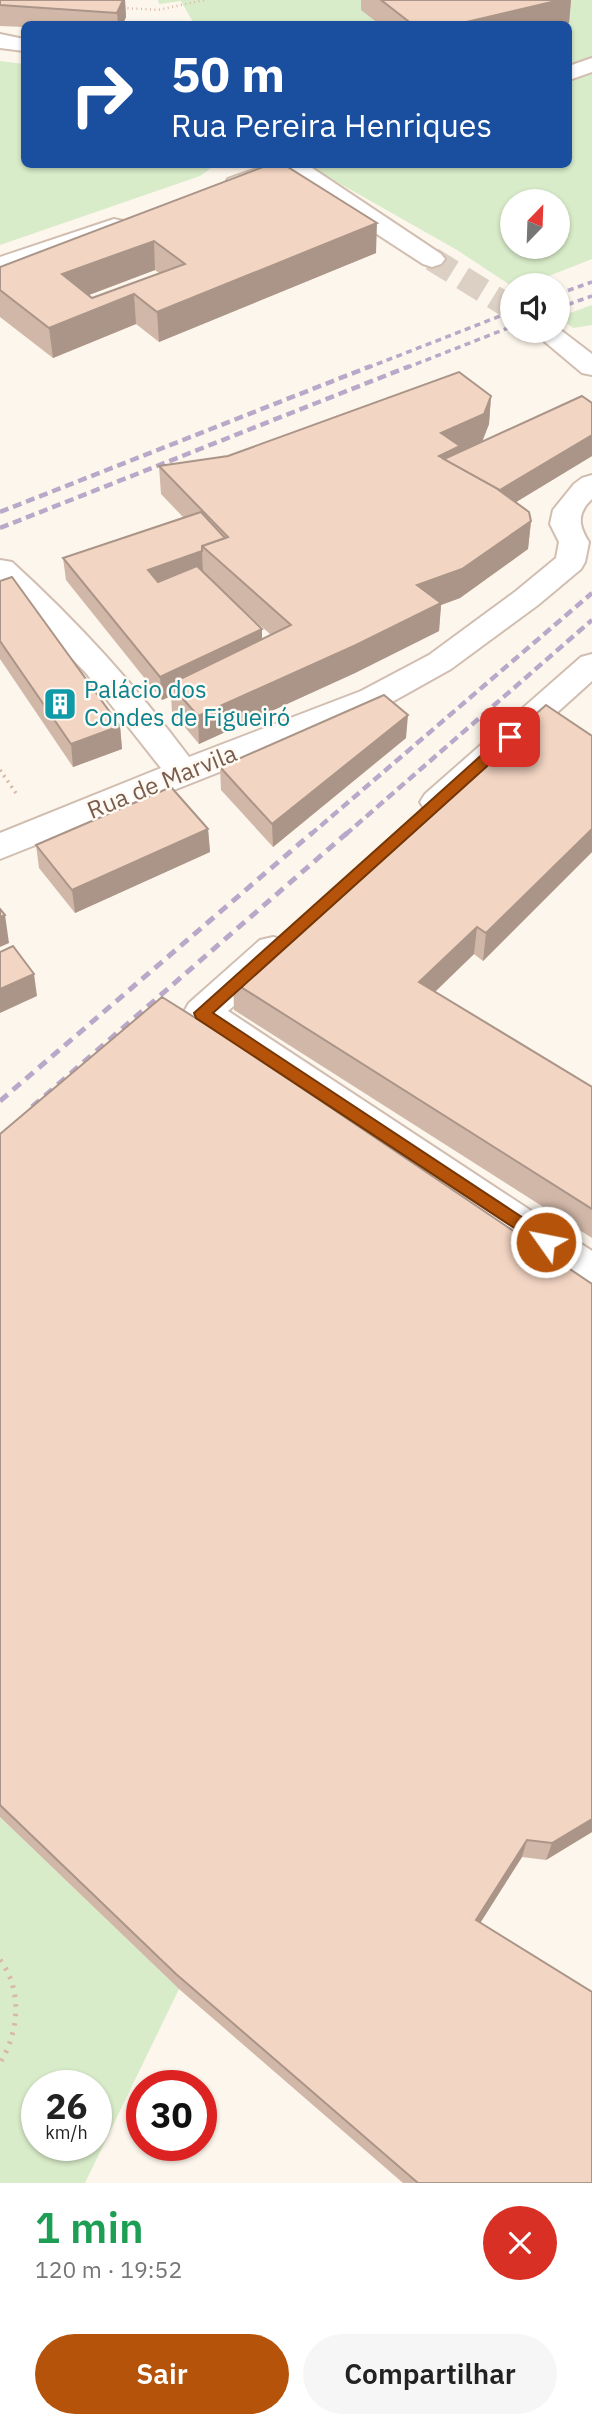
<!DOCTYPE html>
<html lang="pt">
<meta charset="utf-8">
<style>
:root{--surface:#fff;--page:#f6f6f6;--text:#222;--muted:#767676;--accent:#b45309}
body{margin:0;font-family:"IBM Plex Sans",sans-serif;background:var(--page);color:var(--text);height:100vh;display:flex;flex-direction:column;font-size:26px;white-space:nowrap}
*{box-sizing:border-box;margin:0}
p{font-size:23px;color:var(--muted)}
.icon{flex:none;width:38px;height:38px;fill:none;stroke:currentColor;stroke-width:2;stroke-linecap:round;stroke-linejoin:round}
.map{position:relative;height:2183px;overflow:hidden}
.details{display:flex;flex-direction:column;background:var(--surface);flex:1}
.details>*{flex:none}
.hud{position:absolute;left:21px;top:21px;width:551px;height:147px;border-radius:10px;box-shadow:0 2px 5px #0004;background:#1a4fa0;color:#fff;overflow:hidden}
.needle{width:46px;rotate:23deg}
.tools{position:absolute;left:500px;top:189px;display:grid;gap:14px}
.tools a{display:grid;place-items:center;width:70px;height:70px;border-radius:50%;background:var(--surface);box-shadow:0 2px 5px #0004;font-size:35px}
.speed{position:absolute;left:21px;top:2070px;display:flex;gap:14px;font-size:35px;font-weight:700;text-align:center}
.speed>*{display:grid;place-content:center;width:91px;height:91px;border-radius:50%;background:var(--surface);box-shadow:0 2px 5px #0004;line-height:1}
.speed small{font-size:18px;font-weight:400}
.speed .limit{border:10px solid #d22;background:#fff;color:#111}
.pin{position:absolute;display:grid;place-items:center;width:60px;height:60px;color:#fff;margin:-30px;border-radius:14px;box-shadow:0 4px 10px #0006}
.me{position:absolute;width:77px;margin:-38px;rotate:303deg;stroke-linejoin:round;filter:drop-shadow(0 0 5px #0008)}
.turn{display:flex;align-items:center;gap:24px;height:147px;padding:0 35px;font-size:32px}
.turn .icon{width:91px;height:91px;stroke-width:2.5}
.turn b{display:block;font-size:49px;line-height:60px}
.round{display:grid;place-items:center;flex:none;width:74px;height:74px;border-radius:37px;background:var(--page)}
.overview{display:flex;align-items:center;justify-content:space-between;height:119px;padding:0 35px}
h1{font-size:42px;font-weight:600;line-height:52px;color:#1e9e55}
.cta{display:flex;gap:14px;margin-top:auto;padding:14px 35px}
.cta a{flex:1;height:80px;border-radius:42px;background:var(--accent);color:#fff;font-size:28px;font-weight:600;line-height:80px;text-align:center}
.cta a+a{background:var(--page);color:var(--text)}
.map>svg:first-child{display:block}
</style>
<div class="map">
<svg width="592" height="2183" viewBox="0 0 592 2183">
<rect width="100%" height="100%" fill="#fdf6ec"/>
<!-- green -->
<g fill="#d8ecc9" fill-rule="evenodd">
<path d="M158,0H592V259L526,285L513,287L457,250L307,165L569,164V24H194L181,1L159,4ZM513,201H558V247H513Z"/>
<polygon points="0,61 24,64 24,164 215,165 200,176 0,245"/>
<polygon points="592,305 592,325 573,328 559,317"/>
<path d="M0,1817L179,1989L85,2183H0ZM37,2086H96V2146H37Z"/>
</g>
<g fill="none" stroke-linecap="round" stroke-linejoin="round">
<!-- minor-tunnel -->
<polyline stroke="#dcd0c4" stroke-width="24" stroke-dasharray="24 12" stroke-linecap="butt" points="432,259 513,309"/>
<defs>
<g id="minor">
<polygon points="0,34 24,39 24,51 0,48"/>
<polygon points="592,58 592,72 569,80 569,66"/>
<polygon points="270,164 306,164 441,254 445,259 441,264 432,267 423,264 286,175 237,191 228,189 225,184 228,179"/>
<polygon points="114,219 123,221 126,226 123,231 0,273 0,257"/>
<polygon points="558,328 592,354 592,375 582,373 532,331 558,331"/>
<path d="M592,475V499C577,513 578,525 589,542L585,562L581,569L538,605L451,669L383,707L0,859V833L161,768L86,673L0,585V560L12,562C77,621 136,686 189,757L361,691L429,655L516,591L556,558L559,542L550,524L553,510L574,484L582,478Z"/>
<polygon points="592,654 592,681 449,810 437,814 425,810 420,802 425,794 581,657"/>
<polygon points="273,937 286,940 291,950 286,960 228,1011 592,1251 592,1291 577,1285 189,1023 183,1013 189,1003 260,940"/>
</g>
</defs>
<!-- minor casing -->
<use href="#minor" stroke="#d1beb0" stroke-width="4"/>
<!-- path-far2 -->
<polyline stroke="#d9b8a5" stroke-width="2.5" stroke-dasharray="1 3.5" stroke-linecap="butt" points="123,8 158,10 204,0"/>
<!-- path-far1 -->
<polyline stroke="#d9b8a5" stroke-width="3.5" stroke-dasharray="2 4.5" stroke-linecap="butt" points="0,770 18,796"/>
<!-- path -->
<path stroke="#d9b8a5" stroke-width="5" stroke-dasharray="2.5 7" stroke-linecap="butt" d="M0,1960C23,1990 19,2032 0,2063"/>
<!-- minor -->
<use href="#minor" fill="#fff" fill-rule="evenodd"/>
<!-- rail-far2 -->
<g stroke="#b9a8c9" stroke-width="3.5" stroke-dasharray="6 4.5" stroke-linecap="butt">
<polyline points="558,294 592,282"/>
<polyline points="558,308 592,296"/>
<polyline points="367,368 513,311"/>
<polyline points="406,368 513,326"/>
</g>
<!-- rail-far1 -->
<g stroke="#b9a8c9" stroke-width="4.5" stroke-dasharray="9 5" stroke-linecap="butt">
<polyline points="0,512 371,366"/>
<polyline points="0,528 410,366"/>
<polyline points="310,835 592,593"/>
<polyline points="345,835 592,620"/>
</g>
<!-- rail -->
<g stroke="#b9a8c9" stroke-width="5" stroke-dasharray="10 7" stroke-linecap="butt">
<polyline points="0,1101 312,833"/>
<polyline points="32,1107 347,833"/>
</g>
</g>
<!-- wall -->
<g fill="#d1b7a8" fill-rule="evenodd">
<polygon points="0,0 125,0 126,17 123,24 24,24 24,27 0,26"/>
<polygon points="361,0 571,0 569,23 562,24 379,24 361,10"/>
<path d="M271,164L376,253L159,342L136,324L53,358L0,317V267ZM155,270L159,273L92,298L89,295Z"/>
<path d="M491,396L489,424L482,442L592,403V456L516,502L531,521L528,549L460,598L441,605L439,631L355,673L199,744L172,712L171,696L162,700L66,580L63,558L183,517L161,494L159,466L228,456ZM234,602L271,635L262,639V629Z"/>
<polygon points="0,581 120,726 122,749 73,767 0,659"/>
<polygon points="592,736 592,852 483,961 474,954 435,992 592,1087 592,1238 234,1010 233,982"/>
<polygon points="406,738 273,847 221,790 220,767"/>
<polygon points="208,829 210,852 75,913 39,868 36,845"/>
<polygon points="0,1134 592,1284 592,1832 546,1860 522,1857 480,1923 592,2183 403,2183 179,1989 0,1817"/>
</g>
<!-- shaded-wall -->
<g fill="#aa9588">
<polygon points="123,0 125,0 126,17 123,24 118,24 117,13"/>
<polygon points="560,0 571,0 569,23 562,24 458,24"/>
<polygon points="377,223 376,253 159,342 157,312"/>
<polygon points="154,241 155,270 65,304 62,274"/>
<polygon points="134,294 136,324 53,358 49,328"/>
<polygon points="491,396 489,424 482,442 439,462 441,433"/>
<polygon points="592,435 592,456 493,516 496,493"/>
<polygon points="531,521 528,549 460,598 441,605 439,631 355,673 199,744 198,716 417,585"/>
<polygon points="202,551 203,574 150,592 148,570"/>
<polygon points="262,629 262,651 170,684 171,696 162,700 160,677"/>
<polygon points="408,715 406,738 273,847 272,824"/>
<polygon points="120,726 122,749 73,767 71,744"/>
<polygon points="208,829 210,852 75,913 72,890"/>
<polygon points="592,829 592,852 483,961 486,933"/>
<polygon points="5,915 9,943 0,947 0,917"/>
<polygon points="477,927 474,954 417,1009 419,982"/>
<polygon points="34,974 37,996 0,1013 0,989"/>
<polygon points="592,1819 592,1832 546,1860 552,1843"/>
<polygon points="527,1840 522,1857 472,1936 476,1920"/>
</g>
<!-- building -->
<g fill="#f3d5c3" stroke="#aa9588" stroke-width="2" fill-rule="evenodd">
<polygon points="0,0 123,0 117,13 0,5"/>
<polygon points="381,0 560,0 458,24 412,24"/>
<path d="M271,164H283L377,223L157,312L134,294L49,328L0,290V267ZM154,241L185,264L92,298L62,274Z"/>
<polygon points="459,372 491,396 484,414 441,433 460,446 439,456 496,488 529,512 531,521 462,569 417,585 441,603 356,645 198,716 170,684 291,625 202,546 228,537 159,466 228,456"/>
<polygon points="582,396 592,403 592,435 500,490 444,459"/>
<polygon points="201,512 225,538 202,546 202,551 148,570 158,582 197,566 262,629 160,677 63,558"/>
<polygon points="12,577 120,726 71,744 0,641 0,581"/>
<polygon points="384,695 408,715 272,824 220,767"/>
<polygon points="546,705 592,736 592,829 486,933 477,927 419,982 592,1087 592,1209 233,982"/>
<polygon points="171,787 208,829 72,890 36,845"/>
<polygon points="0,909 5,915 0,917"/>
<polygon points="13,946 34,974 0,989 0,952"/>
<polygon points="162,997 229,1039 592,1284 592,1819 552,1843 527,1840 476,1920 592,1992 592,2183 418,2183 176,1974 0,1805 0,1134"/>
</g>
<!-- route -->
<polygon fill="#b45309" stroke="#753606" stroke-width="2" points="510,733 515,734 515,741 213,1013 552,1237 555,1242 552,1247 546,1249 196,1018 194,1013 505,734"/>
<!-- icons -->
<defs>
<symbol id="building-square" viewBox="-11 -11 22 22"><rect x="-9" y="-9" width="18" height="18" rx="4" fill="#0f9aa8" stroke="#fffaf3"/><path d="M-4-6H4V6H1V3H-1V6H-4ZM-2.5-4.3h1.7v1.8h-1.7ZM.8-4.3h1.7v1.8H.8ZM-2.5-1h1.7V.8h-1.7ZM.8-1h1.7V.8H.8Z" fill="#fff"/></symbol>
</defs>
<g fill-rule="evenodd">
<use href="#building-square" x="41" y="685" width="38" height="38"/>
</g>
<g text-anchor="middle" stroke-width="5" stroke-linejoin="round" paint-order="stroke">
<!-- culture labels -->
<g font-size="24" fill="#0d838f" stroke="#fffaf3" text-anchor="start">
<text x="84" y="698">Palácio dos<tspan x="84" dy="28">Condes de Figueiró</tspan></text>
</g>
<!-- street labels -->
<g font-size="24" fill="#7a5c4d" stroke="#fffaf3">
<text transform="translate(162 782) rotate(-22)" y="8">Rua de Marvila</text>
</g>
</g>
</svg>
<div class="tools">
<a><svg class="needle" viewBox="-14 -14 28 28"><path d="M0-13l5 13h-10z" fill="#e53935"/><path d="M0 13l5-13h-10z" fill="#767676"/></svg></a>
<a><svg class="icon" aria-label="sound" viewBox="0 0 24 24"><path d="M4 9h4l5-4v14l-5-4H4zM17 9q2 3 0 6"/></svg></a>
</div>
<div class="speed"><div>26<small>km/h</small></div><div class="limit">30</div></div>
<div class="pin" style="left:510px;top:737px;background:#d93025"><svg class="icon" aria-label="arrive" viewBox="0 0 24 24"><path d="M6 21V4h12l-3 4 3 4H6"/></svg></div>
<svg class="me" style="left:546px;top:1242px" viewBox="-20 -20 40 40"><circle r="17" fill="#b45309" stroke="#fff" stroke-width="3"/><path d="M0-11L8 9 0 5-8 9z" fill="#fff"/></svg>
<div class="hud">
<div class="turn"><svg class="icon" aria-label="right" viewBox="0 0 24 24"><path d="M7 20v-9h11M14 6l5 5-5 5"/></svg><div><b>50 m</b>Rua Pereira Henriques</div></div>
</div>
</div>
<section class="details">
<div class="overview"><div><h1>1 min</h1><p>120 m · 19:52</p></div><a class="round" style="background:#d93025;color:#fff"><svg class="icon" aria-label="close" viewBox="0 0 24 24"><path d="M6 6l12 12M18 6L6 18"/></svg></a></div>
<div class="cta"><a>Sair</a><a>Compartilhar</a></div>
</section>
